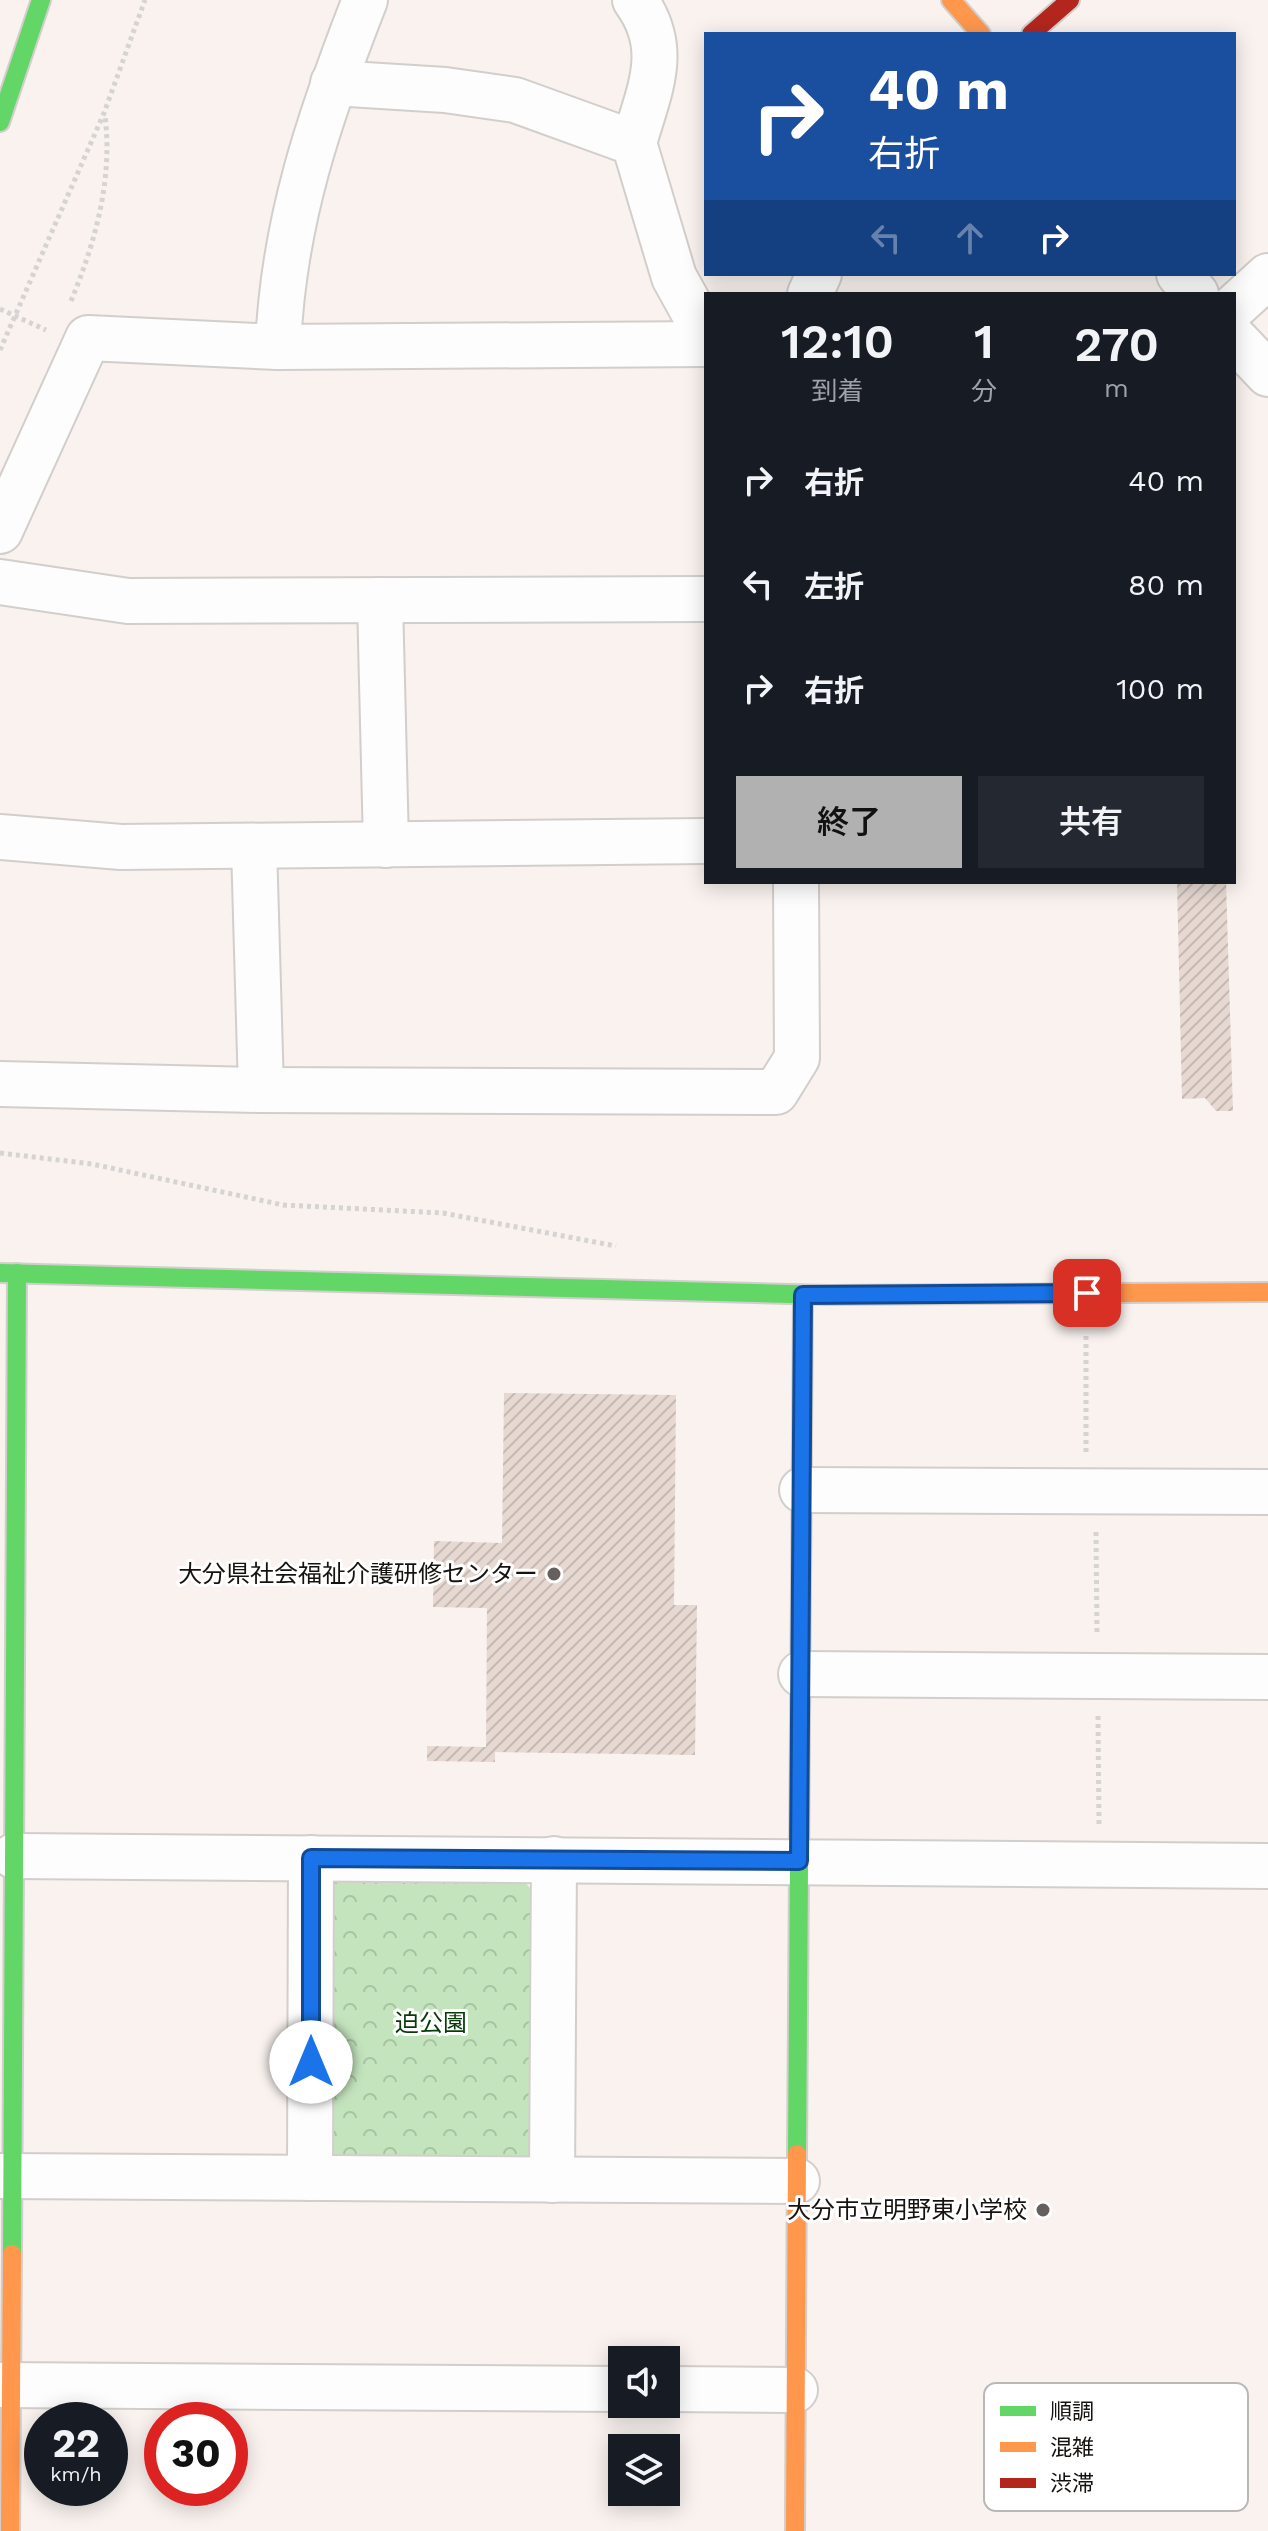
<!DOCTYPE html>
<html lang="ja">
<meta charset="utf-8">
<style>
:root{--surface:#171b24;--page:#242831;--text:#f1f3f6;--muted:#9ea1a6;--accent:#b2b1b2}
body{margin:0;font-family:"Work Sans","Noto Sans JP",sans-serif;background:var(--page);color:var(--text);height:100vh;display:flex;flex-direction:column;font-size:30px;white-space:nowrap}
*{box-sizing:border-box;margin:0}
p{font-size:26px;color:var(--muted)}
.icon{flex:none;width:44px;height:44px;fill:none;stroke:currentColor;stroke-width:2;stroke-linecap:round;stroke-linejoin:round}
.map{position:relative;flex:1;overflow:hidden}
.details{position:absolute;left:704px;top:292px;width:532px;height:592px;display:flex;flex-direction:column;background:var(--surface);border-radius:0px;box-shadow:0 4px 20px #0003}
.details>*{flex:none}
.banner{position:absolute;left:704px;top:32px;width:532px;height:244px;border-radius:0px;box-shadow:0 4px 20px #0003;background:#1a4fa0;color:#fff;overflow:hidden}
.fabs{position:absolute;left:608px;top:2346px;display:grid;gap:16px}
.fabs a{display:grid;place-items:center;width:72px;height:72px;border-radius:0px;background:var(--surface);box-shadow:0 4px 20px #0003;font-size:40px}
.speed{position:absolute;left:24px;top:2402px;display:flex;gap:16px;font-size:40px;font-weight:700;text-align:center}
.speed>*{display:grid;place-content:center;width:104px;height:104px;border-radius:50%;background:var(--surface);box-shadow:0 4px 20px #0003;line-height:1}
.speed small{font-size:20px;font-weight:400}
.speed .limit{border:12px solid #d22;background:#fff;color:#111}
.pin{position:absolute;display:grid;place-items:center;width:68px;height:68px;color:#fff;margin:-34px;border-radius:16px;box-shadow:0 4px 12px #0006}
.me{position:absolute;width:88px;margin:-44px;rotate:0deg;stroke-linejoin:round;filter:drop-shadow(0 0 6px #0008)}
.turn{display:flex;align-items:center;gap:28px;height:168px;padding:0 32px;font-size:36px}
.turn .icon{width:104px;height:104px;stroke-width:2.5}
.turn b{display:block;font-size:56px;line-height:68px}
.lanes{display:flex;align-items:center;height:76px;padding:0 32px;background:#0003;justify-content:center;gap:40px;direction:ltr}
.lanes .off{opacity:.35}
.eta{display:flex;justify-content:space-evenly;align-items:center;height:136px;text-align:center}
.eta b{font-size:48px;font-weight:600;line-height:56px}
.primary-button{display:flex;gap:16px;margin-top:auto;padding:16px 32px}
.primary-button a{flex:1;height:92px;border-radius:0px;background:var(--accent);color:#111;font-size:32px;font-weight:600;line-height:92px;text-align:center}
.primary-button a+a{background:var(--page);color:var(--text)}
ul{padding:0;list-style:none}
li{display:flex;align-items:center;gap:24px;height:104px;padding:0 32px}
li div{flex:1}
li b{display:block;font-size:30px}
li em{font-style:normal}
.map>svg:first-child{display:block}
</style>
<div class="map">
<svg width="1268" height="2531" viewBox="0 0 1268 2531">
<defs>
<pattern id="park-crowns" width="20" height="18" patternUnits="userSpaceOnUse" patternTransform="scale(2)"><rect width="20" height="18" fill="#c4e4be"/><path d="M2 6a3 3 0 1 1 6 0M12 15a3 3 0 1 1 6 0" fill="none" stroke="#a8c3a2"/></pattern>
<pattern id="building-hatch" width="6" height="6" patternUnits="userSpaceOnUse" patternTransform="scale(2)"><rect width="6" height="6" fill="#e7d9d2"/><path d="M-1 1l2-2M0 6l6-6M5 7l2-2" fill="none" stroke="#c5b9b3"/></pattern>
</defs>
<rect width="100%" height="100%" fill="#f9f2ef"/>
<!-- park -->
<polygon fill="url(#park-crowns)" points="338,1879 523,1880 538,1897 539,2149 527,2166 341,2165 324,2150 323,1893"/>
<!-- building -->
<g fill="url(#building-hatch)">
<polygon points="1177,882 1226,882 1233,1111 1216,1111 1205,1098 1182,1099"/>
<polygon points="504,1393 676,1395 674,1605 697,1605 695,1755 495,1752 495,1762 427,1761 427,1746 486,1747 487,1608 433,1607 434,1541 502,1543"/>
</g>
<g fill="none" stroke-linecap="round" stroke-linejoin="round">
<defs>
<g id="street">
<polyline points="333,83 445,90 515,100 634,143 674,277 706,335"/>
<path d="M634,143C649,90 671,49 635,0"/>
<polyline points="1179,274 1196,294"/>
<polyline points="810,294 819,274"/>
<polyline points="1234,307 1268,276"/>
<polyline points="1234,338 1268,374"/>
<path d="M278,347C283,222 320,115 365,0"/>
<polyline points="0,531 88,338 278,347 706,344"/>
<polyline points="0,582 128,601 706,599"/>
<polyline points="380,600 386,845"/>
<polyline points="0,837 121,847 706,841"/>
<polyline points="254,846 261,1090"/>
<polyline points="0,1084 261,1090 776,1092 797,1058 796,882"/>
<polyline points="802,1490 1268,1492"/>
<polyline points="801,1674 1268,1677"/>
<polyline points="14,1856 1268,1866"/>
<polyline points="0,2176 797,2181"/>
<polyline points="310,2178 311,1858"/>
<polyline points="552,2180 554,1859"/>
<polyline points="0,2385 622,2389"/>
<polyline points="666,2389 795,2390"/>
</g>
<g id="fast">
<polyline points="0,122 41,0"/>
<polyline points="0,1273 828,1295"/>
<polyline points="797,2154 803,1295"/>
<polyline points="12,2254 17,1273"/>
</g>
<g id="slow">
<polyline points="951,0 981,34"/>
<polyline points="828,1295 1268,1292"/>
<polyline points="10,2531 12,2254"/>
<polyline points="795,2531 797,2154"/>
</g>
<polyline id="jam" points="1031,34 1070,0"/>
</defs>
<!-- street casing -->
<use href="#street" stroke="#d2cecb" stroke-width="48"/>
<!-- fast casing -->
<use href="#fast" stroke="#d2cecb" stroke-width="22"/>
<!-- slow casing -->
<use href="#slow" stroke="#d2cecb" stroke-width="22"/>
<!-- jam casing -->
<use href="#jam" stroke="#d2cecb" stroke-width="22"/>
<!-- path -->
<g stroke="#d6d4d3" stroke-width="5" stroke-dasharray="4 4" stroke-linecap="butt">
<path d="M71,301C95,243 113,180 105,116"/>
<polyline points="0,309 46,330"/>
<polyline points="0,350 104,113 145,0"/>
<polyline points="0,1153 92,1164 283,1205 443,1213 616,1246"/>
<polyline points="1086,1452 1086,1334"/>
<polyline points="1096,1532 1097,1634"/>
<polyline points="1098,1716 1099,1826"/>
</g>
<!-- street -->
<use href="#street" stroke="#fefdfd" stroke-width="44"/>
<!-- fast -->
<use href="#fast" stroke="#63d668" stroke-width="18"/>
<!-- slow -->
<use href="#slow" stroke="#ff974d" stroke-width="18"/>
<!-- jam -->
<use href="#jam" stroke="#b3261e" stroke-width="18"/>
</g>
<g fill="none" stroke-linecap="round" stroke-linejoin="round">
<defs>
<polyline id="route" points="311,2062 311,1858 799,1861 803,1295 1087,1293"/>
</defs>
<!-- route casing -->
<use href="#route" stroke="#114b97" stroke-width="20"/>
<!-- route -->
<use href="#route" stroke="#1a73e8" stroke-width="14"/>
</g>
<!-- markers -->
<g fill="#65605e" stroke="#fff" stroke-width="3">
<circle cx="554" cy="1574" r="8"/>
<circle cx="1043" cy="2210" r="8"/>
</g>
<g text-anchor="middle" stroke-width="6" stroke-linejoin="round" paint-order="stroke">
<!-- poi labels -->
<g font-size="24" fill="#161210" stroke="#fff" text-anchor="end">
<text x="538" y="1582">大分県社会福祉介護研修センター</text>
<text x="1027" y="2218">大分市立明野東小学校</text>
</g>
<!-- park labels -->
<g font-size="24" fill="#063b09" stroke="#fff">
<text x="431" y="2031">迫公園</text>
</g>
</g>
<!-- legend -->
<rect x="984" y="2383" width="264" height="128" rx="12" fill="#fff" stroke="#b9b8b7" stroke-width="2"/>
<rect x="1000" y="2406" width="36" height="10" fill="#63d668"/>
<rect x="1000" y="2442" width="36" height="10" fill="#ff974d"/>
<rect x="1000" y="2478" width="36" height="10" fill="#b3261e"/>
<g font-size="22" fill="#161210">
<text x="1050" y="2419">順調</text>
<text x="1050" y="2455">混雑</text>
<text x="1050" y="2491">渋滞</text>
</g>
</svg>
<div class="fabs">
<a><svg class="icon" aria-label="sound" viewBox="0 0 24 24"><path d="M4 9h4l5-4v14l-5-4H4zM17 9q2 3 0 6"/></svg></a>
<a><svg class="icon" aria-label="layers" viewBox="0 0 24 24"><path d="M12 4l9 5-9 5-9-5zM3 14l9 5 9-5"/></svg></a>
</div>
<div class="speed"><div>22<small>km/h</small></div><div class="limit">30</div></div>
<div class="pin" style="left:1087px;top:1293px;background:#d93025"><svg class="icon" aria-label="arrive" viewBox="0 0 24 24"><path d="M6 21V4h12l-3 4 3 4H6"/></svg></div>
<svg class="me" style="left:311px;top:2062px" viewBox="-20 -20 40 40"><circle r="19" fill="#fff"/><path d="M0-13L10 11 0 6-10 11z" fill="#1a73e8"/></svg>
<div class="banner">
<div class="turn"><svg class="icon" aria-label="right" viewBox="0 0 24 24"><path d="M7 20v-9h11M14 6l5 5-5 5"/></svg><div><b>40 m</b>右折</div></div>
<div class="lanes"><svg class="icon off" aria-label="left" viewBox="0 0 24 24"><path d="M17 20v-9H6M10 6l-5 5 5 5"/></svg><svg class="icon off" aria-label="ahead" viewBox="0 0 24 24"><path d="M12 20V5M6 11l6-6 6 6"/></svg><svg class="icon" aria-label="right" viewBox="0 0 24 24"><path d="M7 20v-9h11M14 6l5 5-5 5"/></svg></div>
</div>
<section class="details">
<div class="eta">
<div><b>12:10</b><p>到着</p></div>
<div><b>1</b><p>分</p></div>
<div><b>270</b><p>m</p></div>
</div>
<ul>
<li><svg class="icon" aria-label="right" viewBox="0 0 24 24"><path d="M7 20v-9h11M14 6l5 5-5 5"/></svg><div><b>右折</b></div><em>40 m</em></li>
<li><svg class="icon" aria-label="left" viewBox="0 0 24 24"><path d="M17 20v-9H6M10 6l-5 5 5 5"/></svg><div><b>左折</b></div><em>80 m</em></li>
<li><svg class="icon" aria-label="right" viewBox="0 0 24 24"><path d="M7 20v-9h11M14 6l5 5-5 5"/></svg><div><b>右折</b></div><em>100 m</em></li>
</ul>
<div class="primary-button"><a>終了</a><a>共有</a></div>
</section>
</div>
